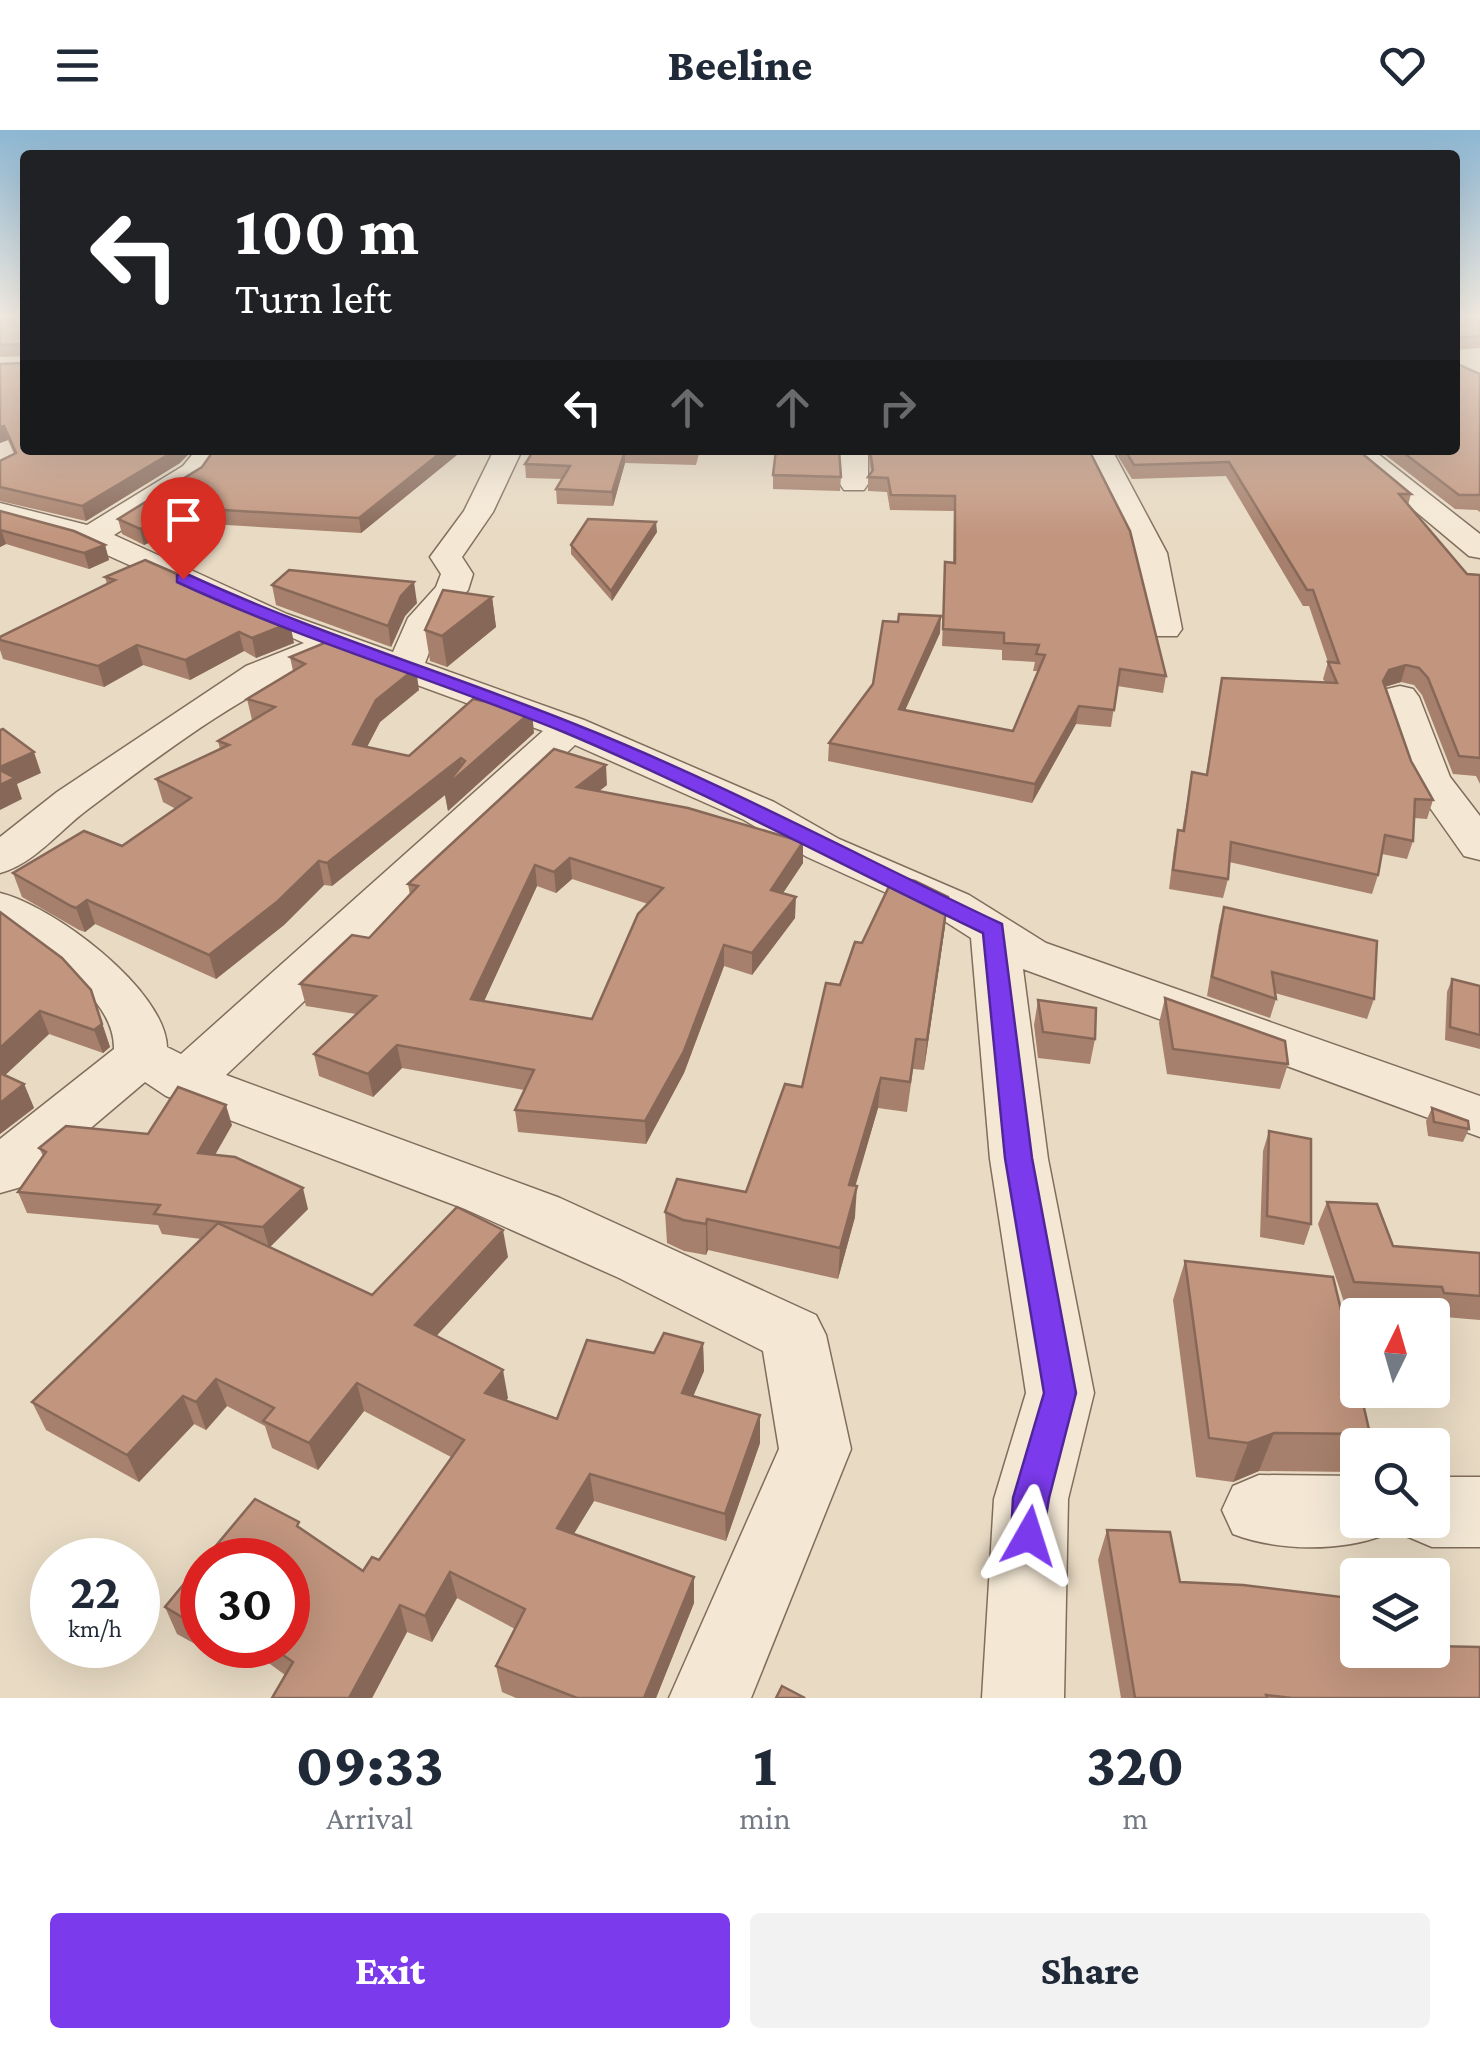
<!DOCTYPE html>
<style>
:root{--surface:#fff;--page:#f2f2f3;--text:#1f2937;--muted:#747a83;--accent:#7c3aed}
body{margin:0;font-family:"Crimson Pro",serif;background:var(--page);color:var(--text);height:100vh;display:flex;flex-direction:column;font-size:38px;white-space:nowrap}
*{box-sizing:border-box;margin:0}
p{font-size:32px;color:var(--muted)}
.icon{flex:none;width:55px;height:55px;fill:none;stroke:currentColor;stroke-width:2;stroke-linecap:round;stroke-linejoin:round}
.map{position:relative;height:1568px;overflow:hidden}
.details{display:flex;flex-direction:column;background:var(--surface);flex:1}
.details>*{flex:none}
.hud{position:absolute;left:20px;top:20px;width:1440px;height:305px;border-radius:10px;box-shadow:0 10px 40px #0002;background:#202124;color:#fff;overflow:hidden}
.needle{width:65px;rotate:5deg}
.buttons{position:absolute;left:1340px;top:1168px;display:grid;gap:20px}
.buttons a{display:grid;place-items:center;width:110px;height:110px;border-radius:10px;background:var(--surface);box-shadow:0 10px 40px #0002;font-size:50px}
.speed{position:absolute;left:30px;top:1408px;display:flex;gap:20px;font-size:50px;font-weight:700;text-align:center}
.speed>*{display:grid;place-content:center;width:130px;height:130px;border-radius:50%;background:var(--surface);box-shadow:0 10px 40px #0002;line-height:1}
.speed small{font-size:25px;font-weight:400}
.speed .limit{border:15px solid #d22;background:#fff;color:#111}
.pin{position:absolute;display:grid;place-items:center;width:85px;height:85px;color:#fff;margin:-102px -42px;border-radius:50% 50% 50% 0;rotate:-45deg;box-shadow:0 0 10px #0007}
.pin .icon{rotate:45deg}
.me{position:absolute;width:110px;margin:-55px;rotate:6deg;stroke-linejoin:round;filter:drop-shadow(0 0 8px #0008)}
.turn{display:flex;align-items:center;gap:35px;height:210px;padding:0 50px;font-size:45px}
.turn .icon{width:130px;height:130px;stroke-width:2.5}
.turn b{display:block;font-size:70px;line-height:85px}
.lanes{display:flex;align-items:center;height:95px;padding:0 50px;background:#0003;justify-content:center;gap:50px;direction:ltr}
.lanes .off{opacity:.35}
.eta{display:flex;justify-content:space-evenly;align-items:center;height:170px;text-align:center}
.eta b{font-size:60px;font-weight:800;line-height:70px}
.primary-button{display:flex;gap:20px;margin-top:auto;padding:20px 50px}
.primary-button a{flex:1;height:115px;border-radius:10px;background:var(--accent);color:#fff;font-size:40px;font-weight:800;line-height:115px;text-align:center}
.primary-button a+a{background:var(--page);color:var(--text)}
header{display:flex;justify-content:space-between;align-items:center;height:130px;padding:0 50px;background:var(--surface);font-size:45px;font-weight:800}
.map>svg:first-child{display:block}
</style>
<header><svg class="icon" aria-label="menu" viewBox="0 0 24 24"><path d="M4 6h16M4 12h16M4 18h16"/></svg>Beeline<svg class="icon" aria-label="heart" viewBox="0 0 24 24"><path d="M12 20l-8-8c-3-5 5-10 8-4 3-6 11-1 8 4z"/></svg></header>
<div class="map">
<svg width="1480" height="1568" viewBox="0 0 1480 1568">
<rect width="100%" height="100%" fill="#e8dac3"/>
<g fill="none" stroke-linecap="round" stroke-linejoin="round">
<defs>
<g id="street">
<path d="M196,320H224L203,348L114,405L287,484L393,522L408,488L436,457L441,444L430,427L464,381L494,320H522L493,382L462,427L473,444L468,460L441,491L425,533L584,590L774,672L839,709L969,765L1046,813L1480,966V1007L1023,839L1048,1029L1094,1263L1068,1369L1064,1568H982L994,1369L1026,1263L990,1029L971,808L935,785L807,727L744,690L575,615L226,945L560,1068L816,1185L826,1205L851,1319L751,1568H669L779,1319L763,1221L619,1148L465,1079L166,966L145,952L21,1057L0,1063V1009L114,919C115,865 40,824 0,797V763C53,776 165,859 167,917L181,924L543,601L338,526C253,553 159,626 87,680C60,700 34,734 0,743V707L57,662L246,536L304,513L80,413L0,391V373L87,395L183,336Z"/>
<polygon points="840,320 868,320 868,354 864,360 844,360 840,354"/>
<polygon points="1084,320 1112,320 1167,423 1182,499 1177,506 1153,506 1148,499 1135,423"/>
<polygon points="1342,320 1373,320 1480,404 1480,428 1469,426"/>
<polygon points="1400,556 1413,559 1419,567 1450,647 1480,686 1480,730 1464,726 1409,648 1381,567 1387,559"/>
<path d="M1259,1345L1358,1346V1390H1391L1384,1405C1340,1422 1277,1421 1233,1404L1222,1380L1233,1356Z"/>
<polygon points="1432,1347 1480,1347 1480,1417 1432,1417 1406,1406 1399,1390 1432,1390"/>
</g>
</defs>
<!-- street casing -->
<use href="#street" stroke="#806d5c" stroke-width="3"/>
<!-- street -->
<use href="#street" fill="#f4e8d5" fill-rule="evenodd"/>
</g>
<!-- wall -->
<g fill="#a6806c" fill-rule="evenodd">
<polygon points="0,185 25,185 25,320 180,333 86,391 0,371 0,331 14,324 8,310 0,313 0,234 24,233 24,226 0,227"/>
<polygon points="1455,185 1480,185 1480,218 1455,220 1457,234 1480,244 1480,382 1477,380 1455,379 1379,320 1455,320"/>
<polygon points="214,320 463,320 361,403 193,393 144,415 122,404 118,389 202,337"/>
<polygon points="534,320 700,320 696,335 625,333 613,376 557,374 556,359 562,349 526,348 525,334"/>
<polygon points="868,320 1089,320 1166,546 1163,563 1117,556 1111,597 1076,594 1032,673 828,631 829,613 940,503 905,580 1013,601 1038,541 1033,541 1035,532 1002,530 1002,520 942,516 945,432 953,433 954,381 890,380 887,362 868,361 868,347 871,343"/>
<polygon points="1114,320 1358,320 1411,364 1408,375 1467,444 1480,445 1480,654 1476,646 1453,644 1422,565 1414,555 1401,552 1385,557 1411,631 1433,670 1427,689 1414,688 1413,711 1407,729 1382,724 1378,745 1372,764 1229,732 1228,749 1223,768 1169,759 1174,719 1178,700 1182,701 1192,642 1206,644 1222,548 1325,552 1323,549 1328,532 1309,476 1303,476 1226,346 1132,349"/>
<polygon points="773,345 841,347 840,361 773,359"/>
<polygon points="0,381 105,415 109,430 89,439 6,414 0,417"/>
<polygon points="657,402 612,471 571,424 571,415"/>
<polygon points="105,447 294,513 256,528 244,521 190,550 143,535 104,557 3,529 0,520 0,507 107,454"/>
<polygon points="272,455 417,473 405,486 391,517 276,475"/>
<polygon points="492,467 496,497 447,537 430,531 425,500"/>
<polygon points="290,527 419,560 380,592 367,617 409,626 534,603 448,681 445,665 332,756 324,755 284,795 216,849 95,794 85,802 79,800 22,767 13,743 122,716 176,679 163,672 156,649 220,619 218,611 252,590 247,569 293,541"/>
<path d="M607,655L599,661L803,733L783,763L795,788L752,845L724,836L684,943L646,1014L518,1002L515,980L524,960L402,938L373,967L319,946L314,924L356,884L306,876L300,854L369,808L410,765L408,754ZM572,749L648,774L592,889L484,871L537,756L556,763Z"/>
<polygon points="1224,777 1374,869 1367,889 1275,863 1276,869 1270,888 1207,866 1219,795"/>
<polygon points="0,782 91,860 110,917 103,923 49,904 5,945 24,954 34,978 0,1004"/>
<polygon points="945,796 924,940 913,939 907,982 878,978 855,1056 855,1087 838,1149 708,1120 706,1125 684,1121 667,1113 665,1082 746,1062 802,957 840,855 862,813"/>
<polygon points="1452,849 1480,856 1480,919 1445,910 1447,862"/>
<polygon points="1165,868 1288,934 1280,959 1167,944 1159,893"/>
<polygon points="1038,870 1095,909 1090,934 1038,928 1034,895"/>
<polygon points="1432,978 1469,999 1463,1012 1428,1006 1426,991"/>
<polygon points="232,995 215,1025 308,1079 270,1117 372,1165 508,1127 436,1206 508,1268 506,1271 557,1289 654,1223 703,1213 704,1241 693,1266 760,1285 760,1313 726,1411 594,1371 573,1404 694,1447 694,1473 656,1568 516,1568 502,1562 496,1536 515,1499 457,1468 432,1512 407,1502 372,1568 272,1568 285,1545 244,1515 288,1515 302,1399 363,1441 379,1430 451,1327 364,1281 318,1340 272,1318 265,1296 227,1276 206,1300 194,1294 139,1352 46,1300 32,1272 201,1109 162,1104 158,1095 27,1083 18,1062 43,1026 39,1018 148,1004"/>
<polygon points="1269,1001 1311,1094 1304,1115 1260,1107 1263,1021"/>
<polygon points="1327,1072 1393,1116 1480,1123 1480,1190 1433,1186 1431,1180 1345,1175 1318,1094"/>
<polygon points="1185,1131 1370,1304 1365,1315 1358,1315 1358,1331 1353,1342 1259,1341 1233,1352 1196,1347 1173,1170"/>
<polygon points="1107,1400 1180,1452 1480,1568 1121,1568 1098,1430"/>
<polygon points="202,1432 202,1515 233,1515 222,1529 177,1504 165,1477"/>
</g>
<!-- shaded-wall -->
<g fill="#876858">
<polygon points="4,296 8,310 0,313 0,297"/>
<polygon points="176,320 193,320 180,333 86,391 82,376"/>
<polygon points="444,320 463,320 361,403 359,388"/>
<polygon points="625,320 625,333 613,376 612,362"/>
<polygon points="190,378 193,393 144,415 140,399"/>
<polygon points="656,392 657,402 612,471 611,461"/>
<polygon points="1,399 6,414 0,417 0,400"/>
<polygon points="105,415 109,430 89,439 84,423"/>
<polygon points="414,452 417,473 405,486 391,517 388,496 401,466"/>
<polygon points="492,467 496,497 447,537 442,506"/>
<polygon points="941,486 940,503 898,596 899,579"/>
<polygon points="290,493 294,513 256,528 252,508"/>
<polygon points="239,502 244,521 190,550 185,530"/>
<polygon points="137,515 143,535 104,557 98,536"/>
<polygon points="1406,535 1401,552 1384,557 1383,551 1389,540"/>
<polygon points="416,538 419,560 380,592 357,636 353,614 376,570"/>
<polygon points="1079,576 1076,594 1032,673 1035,654"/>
<polygon points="532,581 534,603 448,681 445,665 332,756 327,733 461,628 463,642"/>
<polygon points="34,622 41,643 17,654 22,669 0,680 0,637"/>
<polygon points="606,635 607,655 578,677 577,657"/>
<polygon points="803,712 803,733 771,781 771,760"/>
<polygon points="570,728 572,749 556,763 554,742"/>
<polygon points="319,731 324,755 284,795 216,849 209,825"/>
<polygon points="535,735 537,756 475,891 471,869"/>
<polygon points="796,767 795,788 752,845 752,823"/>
<polygon points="948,767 945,796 924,940 927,910"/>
<polygon points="87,770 95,794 85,802 76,778"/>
<polygon points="724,815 724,836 684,943 646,1014 645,991"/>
<polygon points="91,860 110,917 103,923 94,900"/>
<polygon points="40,881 49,904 0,950 0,918"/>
<polygon points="397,915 402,938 373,967 368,944"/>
<polygon points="881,948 878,978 847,1085 849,1055"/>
<polygon points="24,954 34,978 0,1004 0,973"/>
<polygon points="226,975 232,995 204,1044 198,1023"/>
<polygon points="857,1056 855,1087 838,1149 840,1118"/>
<polygon points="303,1058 308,1079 269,1118 263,1097"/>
<polygon points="707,1089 708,1120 706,1125 706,1094"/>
<polygon points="503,1100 508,1127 421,1223 415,1195"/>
<polygon points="703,1213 704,1241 683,1290 682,1263"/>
<polygon points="503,1240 508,1268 490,1291 485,1263"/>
<polygon points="216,1249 227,1276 206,1300 196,1272"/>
<polygon points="357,1253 364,1281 318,1340 309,1313"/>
<polygon points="183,1266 194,1294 139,1352 127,1325"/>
<polygon points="760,1285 760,1313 726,1411 725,1384"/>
<polygon points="1274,1303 1259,1341 1233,1352 1248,1313"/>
<polygon points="590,1344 594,1371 561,1425 557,1398"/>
<polygon points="450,1442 457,1468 432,1512 425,1486"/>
<polygon points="694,1447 694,1473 656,1568 644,1568"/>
<polygon points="400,1475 407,1502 372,1568 349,1568"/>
<polygon points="215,1515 233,1515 222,1529"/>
</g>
<!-- building -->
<g fill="#c1957e" stroke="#876858" stroke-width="2.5" fill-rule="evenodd">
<polygon points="0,185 25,185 25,320 176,320 82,376 0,357 0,331 16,323 4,296 0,297 0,234 24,233 24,214 0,215"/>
<polygon points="1455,185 1480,185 1480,206 1455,208"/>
<polygon points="1455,217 1457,234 1480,244 1480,365 1459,365 1400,320 1455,320"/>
<polygon points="214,320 444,320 359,388 190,378 140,399 118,389 202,337"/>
<polygon points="534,320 625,320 612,362 556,359 570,336 525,334"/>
<polygon points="776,320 839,320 841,347 773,345"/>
<polygon points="870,320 1089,320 1130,401 1166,546 1120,539 1114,580 1079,576 1035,654 829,613 873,554 883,491 898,492 899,484 941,486 899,579 1013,601 1045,525 1036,524 1039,515 1004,513 1004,503 943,499 945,432 955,433 955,366 891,365 888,348 868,347 873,340"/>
<polygon points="1125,320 1358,320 1411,364 1399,364 1467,444 1480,445 1480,628 1459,626 1428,548 1419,538 1406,535 1389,540 1383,551 1411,631 1433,670 1415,669 1413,711 1385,705 1378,745 1231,712 1228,749 1173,740 1178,700 1184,701 1192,642 1207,645 1222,548 1337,553 1328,532 1339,533 1313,460 1307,460 1229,332 1134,335"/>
<polygon points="0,381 74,401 105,415 84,423 0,400"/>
<polygon points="588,389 656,392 611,461 571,415"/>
<polygon points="145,430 290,493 252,508 239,502 185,530 137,515 98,536 0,510 0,507 115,450 105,447"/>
<polygon points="289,440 414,452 401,466 388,496 272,455"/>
<polygon points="443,460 492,467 442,506 425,500"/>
<polygon points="334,509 416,538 376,570 353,614 409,626 473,569 532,581 444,658 465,631 461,628 327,733 319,731 278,771 209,825 87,770 76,778 71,776 13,743 84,701 122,716 191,668 156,649 229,615 218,611 275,577 247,569 305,534 290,527"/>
<polygon points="3,599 34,622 0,637 0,600"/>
<path d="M554,619L606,635L577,657L688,678L803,712L771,760L796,767L752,823L724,815L684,921L645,991L515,980L534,940L397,915L368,944L314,924L376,866L300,854L352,805L369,808L418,756L408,754ZM570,728L663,758L638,784L592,889L471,869L535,735L554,742Z"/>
<polygon points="0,640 15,648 0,655"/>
<polygon points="894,746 915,751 948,767 927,910 916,909 910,952 881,948 849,1055 857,1056 840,1118 707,1089 706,1094 683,1090 665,1082 677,1049 746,1062 785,954 802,957 826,853 840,855 855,812 862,813"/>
<polygon points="1224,777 1377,811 1374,869 1272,842 1276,869 1212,847"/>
<polygon points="0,782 62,828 91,860 102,894 94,900 40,881 0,918"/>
<polygon points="1452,849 1480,856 1480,905 1450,897"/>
<polygon points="1165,868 1285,911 1288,934 1173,919"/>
<polygon points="1038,870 1096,878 1095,909 1043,902"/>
<polygon points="0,943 24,954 0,973"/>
<polygon points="178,957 226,975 198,1023 235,1027 303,1058 263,1097 154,1084 160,1075 18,1062 46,1022 39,1018 66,996 148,1004"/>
<polygon points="1432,978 1468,991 1469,999 1434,992"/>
<polygon points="1269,1001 1311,1009 1311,1094 1267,1086"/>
<polygon points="1327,1072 1377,1074 1393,1116 1480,1123 1480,1166 1444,1163 1442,1157 1354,1152"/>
<polygon points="457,1077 503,1100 415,1195 503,1240 485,1263 557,1289 587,1210 654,1223 664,1203 703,1213 682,1263 760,1285 725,1384 590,1344 557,1398 694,1447 644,1568 577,1568 496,1536 525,1479 450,1442 425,1486 400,1475 349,1568 272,1568 293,1532 269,1515 288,1515 288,1430 204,1430 255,1369 299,1392 297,1396 363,1441 372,1427 379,1430 464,1310 357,1253 309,1313 263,1291 274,1278 216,1249 196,1272 183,1266 127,1325 32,1272 218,1093 372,1165"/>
<polygon points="1185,1131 1333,1147 1358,1250 1358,1260 1360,1260 1370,1304 1274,1303 1248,1313 1209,1308"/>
<polygon points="1107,1400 1170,1402 1180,1452 1243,1455 1358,1469 1358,1520 1432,1520 1432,1516 1480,1517 1480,1568 1292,1568 1266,1565 1267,1568 1135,1568"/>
<polygon points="202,1432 202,1499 165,1477"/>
<polygon points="782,1556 805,1568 776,1568"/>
</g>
<!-- sky -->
<linearGradient id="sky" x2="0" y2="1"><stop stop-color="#8db7d3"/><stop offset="0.46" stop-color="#f5eee4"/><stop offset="1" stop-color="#f5eee4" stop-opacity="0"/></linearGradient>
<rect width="1480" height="405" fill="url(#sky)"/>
<!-- route -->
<path fill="#7c3aed" stroke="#51269a" stroke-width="2.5" d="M177,445H189C315,503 448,543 577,595C723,653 860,727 1002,794L1032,1028L1076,1263L1049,1368L1041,1418L1029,1423L1016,1418L1011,1406L1013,1368L1044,1263L1005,1028L983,803C843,736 708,663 566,603C437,550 304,511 177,452Z"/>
</svg>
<div class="buttons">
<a><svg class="needle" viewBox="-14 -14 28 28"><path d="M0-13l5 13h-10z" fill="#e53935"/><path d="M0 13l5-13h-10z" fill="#747a83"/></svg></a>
<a><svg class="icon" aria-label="search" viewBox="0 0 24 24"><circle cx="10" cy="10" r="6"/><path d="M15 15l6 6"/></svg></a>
<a><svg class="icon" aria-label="layers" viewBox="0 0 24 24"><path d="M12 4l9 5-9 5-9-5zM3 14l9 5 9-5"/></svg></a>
</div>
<div class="speed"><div>22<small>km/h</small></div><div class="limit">30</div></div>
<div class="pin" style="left:183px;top:449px;background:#d93025"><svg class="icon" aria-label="arrive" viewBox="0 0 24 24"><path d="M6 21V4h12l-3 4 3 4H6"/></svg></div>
<svg class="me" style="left:1029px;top:1406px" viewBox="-20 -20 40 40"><path d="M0-17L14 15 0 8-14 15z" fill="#7c3aed" stroke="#fff" stroke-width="4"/></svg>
<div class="hud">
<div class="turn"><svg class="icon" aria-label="left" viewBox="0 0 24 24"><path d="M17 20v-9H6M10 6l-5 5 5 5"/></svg><div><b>100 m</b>Turn left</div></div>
<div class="lanes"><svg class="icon" aria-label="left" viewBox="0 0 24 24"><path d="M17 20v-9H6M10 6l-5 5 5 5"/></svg><svg class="icon off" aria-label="ahead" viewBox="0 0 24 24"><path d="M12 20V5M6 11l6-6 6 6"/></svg><svg class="icon off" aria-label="ahead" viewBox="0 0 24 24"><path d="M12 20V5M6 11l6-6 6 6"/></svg><svg class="icon off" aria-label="right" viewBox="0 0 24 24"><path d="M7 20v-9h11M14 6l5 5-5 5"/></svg></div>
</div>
</div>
<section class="details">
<div class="eta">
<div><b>09:33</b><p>Arrival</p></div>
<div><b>1</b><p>min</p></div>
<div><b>320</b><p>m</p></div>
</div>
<div class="primary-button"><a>Exit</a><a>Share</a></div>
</section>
